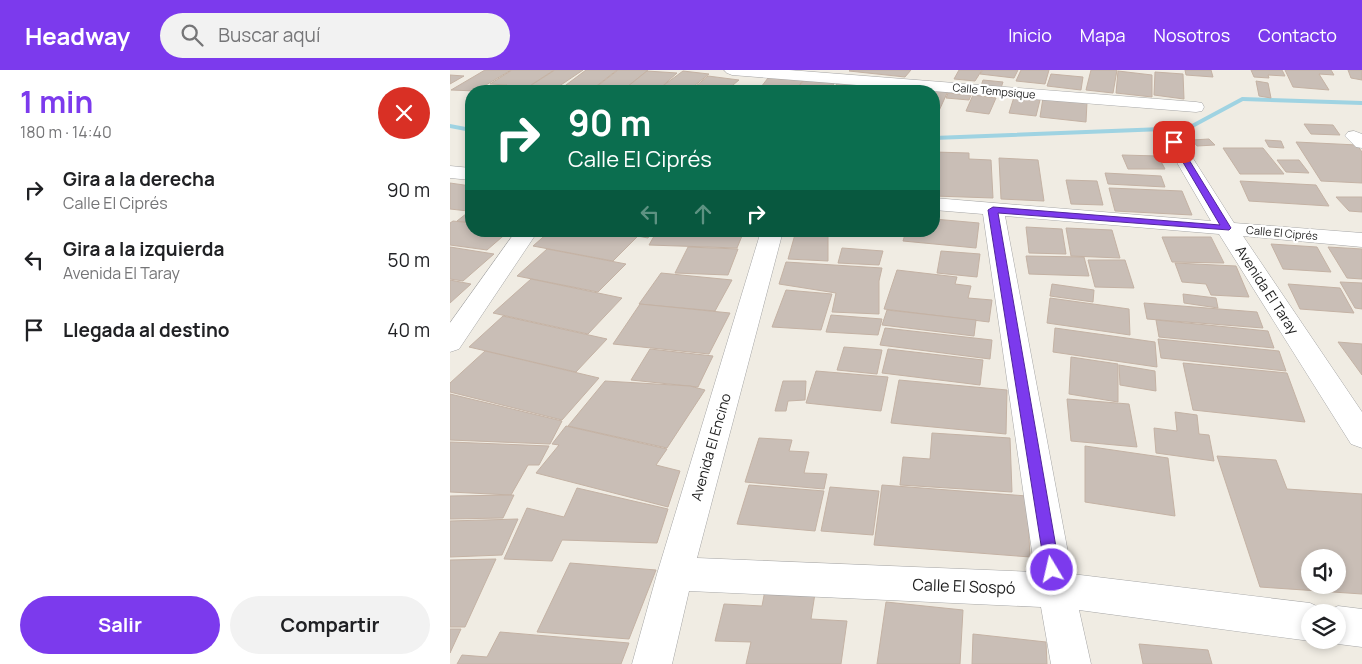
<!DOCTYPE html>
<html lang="es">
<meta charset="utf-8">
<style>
:root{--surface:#fff;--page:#f2f2f2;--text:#202124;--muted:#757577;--accent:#7c3aed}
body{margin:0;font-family:Manrope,sans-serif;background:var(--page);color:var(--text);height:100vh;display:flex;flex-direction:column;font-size:19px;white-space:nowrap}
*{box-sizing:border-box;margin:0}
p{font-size:16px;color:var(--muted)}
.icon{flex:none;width:28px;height:28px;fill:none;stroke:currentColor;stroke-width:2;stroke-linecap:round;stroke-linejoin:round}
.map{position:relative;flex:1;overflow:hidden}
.panel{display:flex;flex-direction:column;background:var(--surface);width:450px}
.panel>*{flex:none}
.banner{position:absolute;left:15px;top:15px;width:475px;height:152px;border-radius:20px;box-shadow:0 2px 8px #0003;background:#0b6e4f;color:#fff;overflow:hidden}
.buttons{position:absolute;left:851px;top:479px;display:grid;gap:10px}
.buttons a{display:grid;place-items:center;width:45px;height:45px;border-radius:50%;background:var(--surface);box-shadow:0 2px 8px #0003;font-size:25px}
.pin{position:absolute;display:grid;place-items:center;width:42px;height:42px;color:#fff;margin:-21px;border-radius:10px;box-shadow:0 2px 8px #0006}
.me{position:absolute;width:55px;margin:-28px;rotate:351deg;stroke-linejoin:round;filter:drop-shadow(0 0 4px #0008)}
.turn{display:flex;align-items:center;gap:18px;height:105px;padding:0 20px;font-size:22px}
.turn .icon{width:65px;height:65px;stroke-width:2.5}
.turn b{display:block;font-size:35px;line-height:42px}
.lanes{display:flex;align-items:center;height:48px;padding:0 20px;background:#0003;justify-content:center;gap:25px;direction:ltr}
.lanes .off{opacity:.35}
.round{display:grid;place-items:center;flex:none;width:52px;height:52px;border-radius:26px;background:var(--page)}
.summary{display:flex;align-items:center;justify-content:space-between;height:85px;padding:0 20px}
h1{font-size:30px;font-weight:700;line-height:38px;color:var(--accent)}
.primary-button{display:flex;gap:10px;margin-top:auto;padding:10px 20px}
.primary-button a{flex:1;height:58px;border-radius:30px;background:var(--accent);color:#fff;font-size:20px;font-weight:700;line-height:58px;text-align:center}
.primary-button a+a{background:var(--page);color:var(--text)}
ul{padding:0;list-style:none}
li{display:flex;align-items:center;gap:15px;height:70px;padding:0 20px}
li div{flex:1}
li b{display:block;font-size:19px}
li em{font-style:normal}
header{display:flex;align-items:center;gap:30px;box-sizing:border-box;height:70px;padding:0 25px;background:var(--accent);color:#fff}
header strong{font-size:24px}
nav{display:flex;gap:28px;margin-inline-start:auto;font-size:18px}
.search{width:350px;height:45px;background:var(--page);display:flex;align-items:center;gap:12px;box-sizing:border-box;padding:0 18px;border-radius:28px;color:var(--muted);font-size:19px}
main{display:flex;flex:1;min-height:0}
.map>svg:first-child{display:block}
</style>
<header>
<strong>Headway</strong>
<div class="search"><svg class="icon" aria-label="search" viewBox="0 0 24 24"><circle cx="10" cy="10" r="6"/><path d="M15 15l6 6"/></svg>Buscar aquí</div>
<nav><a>Inicio</a><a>Mapa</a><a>Nosotros</a><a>Contacto</a></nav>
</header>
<main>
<section class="panel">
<div class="summary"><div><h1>1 min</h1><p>180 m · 14:40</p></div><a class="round" style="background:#d93025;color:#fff"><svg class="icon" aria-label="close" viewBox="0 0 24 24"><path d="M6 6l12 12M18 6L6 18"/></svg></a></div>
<ul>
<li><svg class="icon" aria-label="right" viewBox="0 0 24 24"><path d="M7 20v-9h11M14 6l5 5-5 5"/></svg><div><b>Gira a la derecha</b><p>Calle El Ciprés</p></div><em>90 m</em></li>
<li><svg class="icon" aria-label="left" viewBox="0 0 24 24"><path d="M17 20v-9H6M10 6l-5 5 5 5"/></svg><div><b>Gira a la izquierda</b><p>Avenida El Taray</p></div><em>50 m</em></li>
<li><svg class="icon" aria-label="arrive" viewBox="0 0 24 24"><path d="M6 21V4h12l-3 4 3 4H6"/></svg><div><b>Llegada al destino</b></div><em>40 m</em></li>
</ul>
<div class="primary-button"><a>Salir</a><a>Compartir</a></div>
</section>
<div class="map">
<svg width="912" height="594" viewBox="0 0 912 594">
<rect width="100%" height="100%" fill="#f0ece3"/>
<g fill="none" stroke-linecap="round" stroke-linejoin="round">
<!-- stream -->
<g fill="#9fd3e2" fill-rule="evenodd">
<polygon points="792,27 912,31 912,35 793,31 739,60 484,70 484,66 738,56"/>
<polygon points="0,54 21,58 21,62 0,58"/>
</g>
</g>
<!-- building -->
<g fill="#c9beb6" stroke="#c4b2a4" fill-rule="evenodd">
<polygon points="35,0 61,0 26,21 1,20"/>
<polygon points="62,0 104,0 72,21 48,21 57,15 40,14"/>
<polygon points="105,0 133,0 102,21 72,21"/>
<polygon points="136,0 167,0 140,21 108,21"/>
<polygon points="168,0 198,0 172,21 141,21"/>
<polygon points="400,0 461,0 455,7 399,1"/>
<polygon points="509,0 532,0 525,11 504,9"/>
<polygon points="533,0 568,0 564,8 530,4"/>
<polygon points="571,0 599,0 595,14 566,11"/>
<polygon points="641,0 667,0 663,23 636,20"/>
<polygon points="735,0 761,0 763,7 736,5"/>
<polygon points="801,0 832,0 835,6 818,5 819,8 804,7"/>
<polygon points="835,0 881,0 884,5 869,4 879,20 843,17"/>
<polygon points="898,0 912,0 912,10 901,8"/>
<polygon points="197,1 227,3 207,21 172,21"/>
<polygon points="233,1 259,4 238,21 211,21 218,16 214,15"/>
<polygon points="668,1 702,5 702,27 666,23"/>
<polygon points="705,2 733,4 734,29 704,25"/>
<polygon points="601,4 633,7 631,20 597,16"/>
<polygon points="0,5 14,6 0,14"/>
<polygon points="258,6 289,10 277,20 246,16"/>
<polygon points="318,8 353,10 346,20 311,17"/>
<polygon points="354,10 385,12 379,21 345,21"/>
<polygon points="533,10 553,12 551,18 531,16"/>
<polygon points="806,11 818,13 821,28 809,26"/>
<polygon points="388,12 416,13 413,21 382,21"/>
<polygon points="421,14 451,16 449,21 418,21"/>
<polygon points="245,17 278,21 240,21"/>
<polygon points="310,17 346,20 345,21 306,21"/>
<polygon points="454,17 498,21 488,43 484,43 484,21 451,21"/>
<polygon points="498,23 521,25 519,30 496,28"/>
<polygon points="523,25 546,28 539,44 516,41"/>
<polygon points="564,27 590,30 586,46 559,43"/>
<polygon points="593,28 637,32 636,52 590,47"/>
<polygon points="854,54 883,55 890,65 861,64"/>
<polygon points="759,69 765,75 747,76 742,70"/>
<polygon points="815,70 831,71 834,78 819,77"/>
<polygon points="846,72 907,75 912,82 912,113 871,111"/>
<polygon points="773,78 813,78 834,104 790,104"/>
<polygon points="484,82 519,83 519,89 541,90 543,128 484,126"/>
<polygon points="672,85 708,86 715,99 678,99"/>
<polygon points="549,88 588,90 594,131 551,129"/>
<polygon points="827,90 849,90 859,103 836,102"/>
<polygon points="655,103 711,106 715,117 658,114"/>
<polygon points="616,110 647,111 653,135 621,134"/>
<polygon points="790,111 866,115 879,136 799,131"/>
<polygon points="0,113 21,116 21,139 18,141 0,139"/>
<polygon points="659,118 732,121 742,145 665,141"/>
<polygon points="886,127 912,127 912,142 899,141"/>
<polygon points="21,140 21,153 7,151"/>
<polygon points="484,149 529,153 526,178 453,171 456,161 484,161"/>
<polygon points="3,151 21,153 21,161 59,161 37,180 0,175 0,153"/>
<polygon points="576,157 612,159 616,184 579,183"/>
<polygon points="616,158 662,160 670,188 621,186"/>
<polygon points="100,161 153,161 187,167 163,191 83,176"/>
<polygon points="161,161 202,161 198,168"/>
<polygon points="207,161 294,161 287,178 199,175"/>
<polygon points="346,161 378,164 378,191 338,189"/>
<polygon points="376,161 427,161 426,165"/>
<polygon points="712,167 761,167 774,193 722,192"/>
<polygon points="821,174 867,177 881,202 833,199"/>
<polygon points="0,177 44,184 13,211 0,209"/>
<polygon points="238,177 288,179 278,205 225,203"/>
<polygon points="878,177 912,179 912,209 897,208"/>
<polygon points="392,178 433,181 429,195 388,193"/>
<polygon points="97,179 176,194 148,222 67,206"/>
<polygon points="491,181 530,184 527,207 487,203"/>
<polygon points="576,186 634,187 639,206 579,204"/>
<polygon points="638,190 675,190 684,218 645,217"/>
<polygon points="336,192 432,198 429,211 429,244 382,242 386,223 329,214"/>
<polygon points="725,193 786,196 799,227 761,225 756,214 732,212"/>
<polygon points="447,200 507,207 505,214 521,216 518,228 542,230 539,252 434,239"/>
<polygon points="211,203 282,210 265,241 189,234"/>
<polygon points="81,209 172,228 138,264 43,243"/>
<polygon points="0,210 21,214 0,233"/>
<polygon points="890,212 912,213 912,239 905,238"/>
<polygon points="602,214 644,220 643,232 600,226"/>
<polygon points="838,214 890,218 904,243 850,239"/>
<polygon points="336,220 382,224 371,260 322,257"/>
<polygon points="733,224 766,228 768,238 734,233"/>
<polygon points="600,228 679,239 680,265 597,253"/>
<polygon points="694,233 807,242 813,258 697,249"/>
<polygon points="190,234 280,243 259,284 163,274"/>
<polygon points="437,240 526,250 524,266 432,255"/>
<polygon points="381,245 432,249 428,265 376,262"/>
<polygon points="53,246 157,269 126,302 19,277"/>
<polygon points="706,250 818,261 824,278 709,267"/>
<polygon points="435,258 542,270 540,289 430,275"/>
<polygon points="605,258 705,272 707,297 603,282"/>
<polygon points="708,269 829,281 836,301 711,288"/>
<polygon points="888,272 912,274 912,305"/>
<polygon points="394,277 432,280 427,304 387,300"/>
<polygon points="200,279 263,286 248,317 181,310"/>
<polygon points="438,279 533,290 530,315 432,303"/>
<polygon points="35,281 149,308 112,350 0,322 0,313"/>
<polygon points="621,287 668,294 668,332 619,324"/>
<polygon points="733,293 837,303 855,352 743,340"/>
<polygon points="669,295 705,301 706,321 670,315"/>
<polygon points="366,301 438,307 431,341 356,333"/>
<polygon points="449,310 557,320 556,364 441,353"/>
<polygon points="155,311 240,316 255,320 217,378 118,356"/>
<polygon points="333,311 356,311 355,330 338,331 336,341 325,341"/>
<polygon points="0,324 112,351 100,374 0,370"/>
<polygon points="617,329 679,334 687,377 621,371"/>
<polygon points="725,342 747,345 749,364 759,365 764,391 706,383 704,358 727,361"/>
<polygon points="116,356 217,379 206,395 230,401 218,437 86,403 109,375 102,374"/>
<polygon points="482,363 560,368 562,422 450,415 453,387 480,389"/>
<polygon points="309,368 342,370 339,381 359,382 354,403 377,404 374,419 295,412"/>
<polygon points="0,372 99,376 89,395 78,395 61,425 0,422"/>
<polygon points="635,376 718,388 725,446 635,432"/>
<path d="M767,386L826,390L837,419L912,424V524L810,517ZM860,488H888V515H860Z"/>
<polygon points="299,415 374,421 365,461 287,454"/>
<polygon points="432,415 577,426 580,487 424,475"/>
<polygon points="380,417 429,421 423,465 371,461"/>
<polygon points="127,418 218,439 207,473 112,470 102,491 54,489 77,438 114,447"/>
<polygon points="64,425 53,448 0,449 0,426"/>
<polygon points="68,449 52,485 0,487 0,451"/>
<polygon points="46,489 15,557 0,557 0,490"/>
<polygon points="120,493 206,500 179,569 87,562"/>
<polygon points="316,515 366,517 361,549 397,551 391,594 296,594 301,572 265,571 274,534 312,536"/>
<polygon points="436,532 513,540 510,594 427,594"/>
<polygon points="0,559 11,559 0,583"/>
<polygon points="50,562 179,573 171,594 7,594 12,585 37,587"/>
<polygon points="523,564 596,572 597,594 522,594"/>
<polygon points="689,574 758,580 762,594 693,594"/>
</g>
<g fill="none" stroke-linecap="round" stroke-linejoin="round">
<defs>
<g id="minor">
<polygon points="274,0 339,0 746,32 752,33 754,37 752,41 746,42 282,5 277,3"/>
<polygon points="904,61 912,64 912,78 906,77 895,66 898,62"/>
<polygon points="724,67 730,68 784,153 912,163 912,177 793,166 912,342 912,378 901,374 769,164 555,146 622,504 860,533 873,539 875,542 888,536 912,539 912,577 888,574 879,570 888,570 888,542 860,542 860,570 862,570 860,571 629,540 641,594 601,594 591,537 239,521 222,594 182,594 207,504 311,161 333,161 247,488 585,502 533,144 484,140 484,128 761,151 715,72 718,68"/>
<polygon points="0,96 21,98 21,110 0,108"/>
<polygon points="66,161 88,161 9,279 0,282 0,253"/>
</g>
</defs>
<!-- minor casing -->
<use href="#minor" stroke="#a5a5a5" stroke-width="1"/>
<!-- minor -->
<use href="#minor" fill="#fff" fill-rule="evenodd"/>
</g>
<!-- route -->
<polygon fill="#7c3aed" stroke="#51269a" points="724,69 728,72 781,158 779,160 548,143 610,500 608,505 602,507 597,505 595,500 538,140 543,137 770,155 721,72"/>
<g text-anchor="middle" stroke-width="4.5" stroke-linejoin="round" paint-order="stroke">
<!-- far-street labels -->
<g font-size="11" fill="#1e1e1e" stroke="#fff">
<text transform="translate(544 21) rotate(5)" y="4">Calle Tempsique</text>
<text transform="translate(832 163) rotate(5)" y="4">Calle El Ciprés</text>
</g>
<!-- street labels -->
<g font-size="14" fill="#1e1e1e" stroke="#fff">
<text transform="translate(817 220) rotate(57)" y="5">Avenida El Taray</text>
<text transform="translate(261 377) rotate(-74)" y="5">Avenida El Encino</text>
</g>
<!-- near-street labels -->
<g font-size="16" fill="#1e1e1e" stroke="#fff">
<text transform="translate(514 516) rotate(2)" y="6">Calle El Sospó</text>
</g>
</g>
</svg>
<div class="buttons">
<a><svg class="icon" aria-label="sound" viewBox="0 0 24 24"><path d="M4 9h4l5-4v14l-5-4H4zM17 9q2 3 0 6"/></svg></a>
<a><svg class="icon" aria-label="layers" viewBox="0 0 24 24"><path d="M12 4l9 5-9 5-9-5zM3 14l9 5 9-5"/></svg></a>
</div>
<div class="pin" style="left:724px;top:72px;background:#d93025"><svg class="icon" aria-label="arrive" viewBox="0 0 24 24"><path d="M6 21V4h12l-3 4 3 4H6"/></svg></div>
<svg class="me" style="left:602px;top:500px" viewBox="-20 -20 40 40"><circle r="17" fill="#7c3aed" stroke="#fff" stroke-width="3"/><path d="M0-11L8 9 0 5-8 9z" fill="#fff"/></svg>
<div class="banner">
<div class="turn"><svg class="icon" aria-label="right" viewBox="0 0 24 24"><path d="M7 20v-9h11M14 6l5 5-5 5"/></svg><div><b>90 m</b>Calle El Ciprés</div></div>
<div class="lanes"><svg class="icon off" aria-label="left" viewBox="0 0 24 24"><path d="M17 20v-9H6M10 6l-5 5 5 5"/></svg><svg class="icon off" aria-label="ahead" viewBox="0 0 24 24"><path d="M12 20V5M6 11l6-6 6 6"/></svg><svg class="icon" aria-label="right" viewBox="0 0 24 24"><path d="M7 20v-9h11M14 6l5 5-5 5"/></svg></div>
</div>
</div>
</main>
